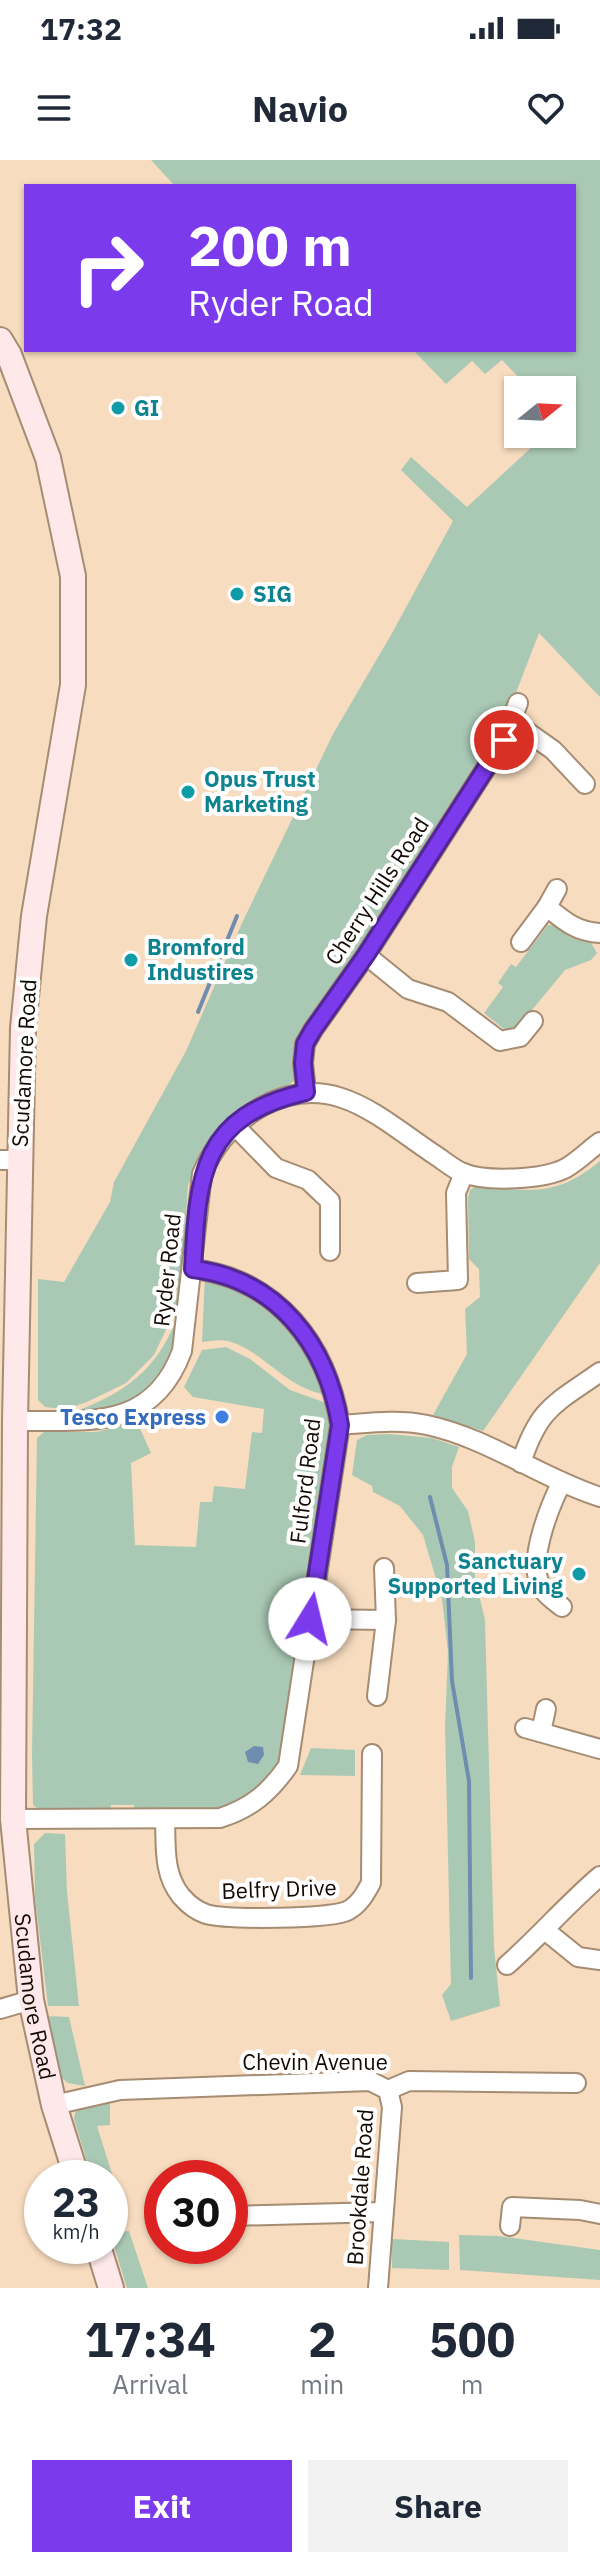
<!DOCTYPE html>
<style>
:root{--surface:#fff;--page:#f2f2f3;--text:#1f2937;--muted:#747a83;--accent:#7c3aed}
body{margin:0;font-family:"IBM Plex Sans",sans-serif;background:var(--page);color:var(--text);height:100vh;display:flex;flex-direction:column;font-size:30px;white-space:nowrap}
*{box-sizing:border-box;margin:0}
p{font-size:26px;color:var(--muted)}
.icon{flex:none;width:44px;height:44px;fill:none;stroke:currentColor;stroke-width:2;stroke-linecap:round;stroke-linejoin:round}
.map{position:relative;height:2128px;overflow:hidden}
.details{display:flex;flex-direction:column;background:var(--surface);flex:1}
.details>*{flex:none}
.banner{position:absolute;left:24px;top:24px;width:552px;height:168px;border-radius:0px;box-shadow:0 2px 6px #0004;background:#7c3aed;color:#fff;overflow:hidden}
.needle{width:52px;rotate:72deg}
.controls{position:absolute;left:504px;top:216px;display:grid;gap:16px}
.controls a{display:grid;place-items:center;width:72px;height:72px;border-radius:0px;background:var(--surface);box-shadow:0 2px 6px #0004;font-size:40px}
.speed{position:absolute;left:24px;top:2000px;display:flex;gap:16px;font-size:40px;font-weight:700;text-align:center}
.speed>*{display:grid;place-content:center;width:104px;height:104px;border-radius:50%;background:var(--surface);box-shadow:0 2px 6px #0004;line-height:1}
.speed small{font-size:20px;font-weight:400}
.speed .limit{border:12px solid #d22;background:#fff;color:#111}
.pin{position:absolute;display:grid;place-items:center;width:68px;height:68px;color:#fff;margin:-34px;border:4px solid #fff;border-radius:50%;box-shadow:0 2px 8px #0007}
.me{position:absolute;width:88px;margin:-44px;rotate:9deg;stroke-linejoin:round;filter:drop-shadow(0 0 6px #0008)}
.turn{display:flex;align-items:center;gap:28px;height:168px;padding:0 32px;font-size:36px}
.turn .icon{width:104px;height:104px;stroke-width:2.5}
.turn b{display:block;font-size:56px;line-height:68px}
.eta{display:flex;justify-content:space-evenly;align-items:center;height:136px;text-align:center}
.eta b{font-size:48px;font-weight:800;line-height:56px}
.primary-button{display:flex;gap:16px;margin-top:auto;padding:16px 32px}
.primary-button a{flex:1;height:92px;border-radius:0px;background:var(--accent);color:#fff;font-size:32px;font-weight:800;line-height:92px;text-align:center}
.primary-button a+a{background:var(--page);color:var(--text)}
.status{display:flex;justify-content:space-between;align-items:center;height:56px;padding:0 40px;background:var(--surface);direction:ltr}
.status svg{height:22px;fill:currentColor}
header{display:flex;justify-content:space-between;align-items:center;height:104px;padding:0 32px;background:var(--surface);font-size:36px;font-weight:800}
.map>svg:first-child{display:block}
</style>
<div class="status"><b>17:32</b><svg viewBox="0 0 49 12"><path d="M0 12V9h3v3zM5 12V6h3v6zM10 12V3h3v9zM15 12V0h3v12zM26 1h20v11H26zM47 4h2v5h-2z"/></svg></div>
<header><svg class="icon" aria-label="menu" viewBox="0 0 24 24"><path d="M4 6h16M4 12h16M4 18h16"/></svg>Navio<svg class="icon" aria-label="heart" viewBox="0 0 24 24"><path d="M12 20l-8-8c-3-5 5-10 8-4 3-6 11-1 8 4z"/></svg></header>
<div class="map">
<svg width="600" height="2128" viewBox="0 0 600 2128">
<rect width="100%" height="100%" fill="#f7dcbf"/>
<!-- green -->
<g fill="#aac9b5">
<polygon points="151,0 600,0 600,537 539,473 499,577 390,747 296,919 200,1001 188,1025 181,1138 154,1195 126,1223 87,1242 69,1248 53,1248 45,1247 38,1240 38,1119 64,1122 110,1042 114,1022 186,891 242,763 333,574 391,475 453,361 401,310 411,297 467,347 546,274 562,274 562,230 531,230 502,200 485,214 472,201 446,224 413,190 574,190 574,26 175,26"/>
<path d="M548,765C565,764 573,779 590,781L597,793L591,800L565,810L518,867L504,869L484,853L503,827L498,823L511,804L516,807Z"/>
<path d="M600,1001V1103L483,1271L433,1255L467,1194L465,1149L480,1137L479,1109L469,1099L468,1038L470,1030L476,1026C530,1030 554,1039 600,1001Z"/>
<path d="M205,1115L273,1141L335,1236C286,1232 267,1192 228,1181C220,1179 210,1181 202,1182Z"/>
<path d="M181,1147C177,1212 145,1252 77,1251C133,1229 161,1205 181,1147Z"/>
<path d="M226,1187L250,1199L290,1230L329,1244L333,1264L285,1596C279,1604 274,1615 267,1622C232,1658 180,1651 135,1652L134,1645H111L110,1651L38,1649L33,1645L32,1594L37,1278L44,1272H96L137,1262L151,1293L131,1303L135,1385L196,1387L200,1342H212L214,1326L245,1329L252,1272L262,1273L264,1249L193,1237L184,1227L202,1190Z"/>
<polygon points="389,1274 432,1278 459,1287 452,1307 452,1328 468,1351 475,1382 475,1418 485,1460 494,1787 500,1846 451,1861 442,1835 451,1824 445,1567 448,1492 442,1439 423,1375 400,1346 373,1332 372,1326 352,1315 357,1280 367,1275"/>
<polygon points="311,1588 355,1590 355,1616 300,1615"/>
<polygon points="45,1673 65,1674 67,1732 79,1846 48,1846 35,1737 34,1684"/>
<polygon points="47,1856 69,1857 85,1926 68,1923 58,1915"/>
<polygon points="110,1938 110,1965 97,1966 127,2062 110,2064 110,2018 92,2018 74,1959 76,1947"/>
<polygon points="129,2071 148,2128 127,2128 110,2073"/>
<polygon points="459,2075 498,2076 600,2090 600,2120 460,2110"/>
<polygon points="392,2079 449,2082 449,2110 392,2108"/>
</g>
<!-- water -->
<polygon fill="#6f8dae" points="254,1586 263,1587 264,1595 258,1604 248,1602 245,1592"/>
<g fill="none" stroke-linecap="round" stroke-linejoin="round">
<!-- stream -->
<g stroke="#6f8dae" stroke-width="4">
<polyline points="198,852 237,756"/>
<polyline points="430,1337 447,1405 452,1521 469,1621 471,1818"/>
</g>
<defs>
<g id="street">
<polyline points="512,561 553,590 585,624"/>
<polyline points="547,747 557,729"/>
<path d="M521,782L547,747C564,761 577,772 600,773"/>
<polyline points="366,795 408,829 448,842 500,881 520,877 533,861"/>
<polyline points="306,932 303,903 305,884 313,870 366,795 504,580 518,543"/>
<polyline points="235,966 276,1008 308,1020 330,1041 330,1091"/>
<polyline points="0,1000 20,1000"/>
<polyline points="417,1123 458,1120 456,1033 464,1013"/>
<path d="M15,1261C87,1260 152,1272 182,1191L202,1014C214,985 233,963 261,947C331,909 377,956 432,993C442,999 453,1009 463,1013C487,1022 543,1020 566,1008C578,1001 589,990 600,982"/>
<path d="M340,1265C369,1263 398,1259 427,1265C488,1278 541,1318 600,1337"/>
<path d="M521,1303C539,1247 555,1244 600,1212"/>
<path d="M562,1322C550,1345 531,1393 538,1419C541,1432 552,1439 562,1447"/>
<polyline points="310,1459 386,1460"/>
<polyline points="377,1536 386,1460 384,1408"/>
<polyline points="525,1568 600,1589"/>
<polyline points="541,1572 546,1549"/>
<path d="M13,1659L220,1658C251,1648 269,1633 288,1606L340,1265C327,1184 277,1119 193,1109"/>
<path d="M165,1659C166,1686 163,1714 181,1736C187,1743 197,1751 206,1754C226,1760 330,1759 347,1751C359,1745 365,1734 371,1723L372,1594"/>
<polyline points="546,1771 578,1797 600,1800"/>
<path d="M507,1805C539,1777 567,1744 600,1716"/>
<polyline points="0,1849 31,1840"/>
<polyline points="54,1945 120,1930 370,1921 388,1930 409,1921 576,1923"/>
<polyline points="230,2056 383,2052"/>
<polyline points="510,2066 512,2047 580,2050 600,2054"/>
<polyline points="378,2128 392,1947 388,1930"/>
</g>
<g id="secondary">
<path id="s1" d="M0,180L9,195L48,298L73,416V525L34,756L23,868L15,1261L13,1659L31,1840L54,1945L77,2018"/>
<polyline points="98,2086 111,2128"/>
</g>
</defs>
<!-- street casing -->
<use href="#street" stroke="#a58c72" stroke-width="22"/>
<!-- secondary casing -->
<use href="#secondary" stroke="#a58c72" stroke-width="28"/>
<!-- street -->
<use href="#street" stroke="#fff" stroke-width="18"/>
<!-- secondary -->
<use href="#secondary" stroke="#fee8e9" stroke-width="24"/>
</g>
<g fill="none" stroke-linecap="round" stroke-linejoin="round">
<defs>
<path id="route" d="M310,1459L340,1265C327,1184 277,1119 193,1109C198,1016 200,956 306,932L303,903L305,884L313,870L366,795L504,580"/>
</defs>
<!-- route casing -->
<use href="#route" stroke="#51269a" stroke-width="20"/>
<!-- route -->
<use href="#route" stroke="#7c3aed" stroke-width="14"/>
</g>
<!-- markers -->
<g fill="#0f9aa8" stroke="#fff" stroke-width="3">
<circle cx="118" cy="248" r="8"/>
<circle cx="237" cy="434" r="8"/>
<circle cx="188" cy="632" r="8"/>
<circle cx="131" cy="800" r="8"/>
<circle cx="579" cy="1414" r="8"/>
</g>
<circle fill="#3f7fe0" stroke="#fff" stroke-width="3" cx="222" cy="1257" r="8"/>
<g text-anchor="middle" stroke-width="8" stroke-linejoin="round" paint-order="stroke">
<!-- culture labels -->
<g font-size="22" font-weight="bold" fill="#0d838f" stroke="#fff" text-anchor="start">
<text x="134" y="256">GI</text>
<text x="253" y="442">SIG</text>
<text x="204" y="627">Opus Trust<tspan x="204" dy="25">Marketing</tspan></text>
<text x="147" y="795">Bromford<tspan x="147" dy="25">Industires</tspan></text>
<text x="563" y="1409" text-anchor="end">Sanctuary<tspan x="563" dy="25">Supported Living</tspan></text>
</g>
<!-- street labels -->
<g font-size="22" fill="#120a02" stroke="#fff">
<text transform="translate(377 731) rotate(-57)" y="8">Cherry Hills Road</text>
<text transform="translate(24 903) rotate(-87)" y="8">Scudamore Road</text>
<text transform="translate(167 1110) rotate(-84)" y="8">Ryder Road</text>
<text transform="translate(305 1321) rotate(-83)" y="8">Fulford Road</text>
<text transform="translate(279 1729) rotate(-2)" y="8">Belfry Drive</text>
<text dy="8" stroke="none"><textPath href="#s1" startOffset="1674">Scudamore Road</textPath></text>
<text x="315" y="1910">Chevin Avenue</text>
<text transform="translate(360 2027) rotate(-86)" y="8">Brookdale Road</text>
</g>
<!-- shop labels -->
<g font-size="22" font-weight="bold" fill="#366cbe" stroke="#fff" text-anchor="end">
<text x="206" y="1265">Tesco Express</text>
</g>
</g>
</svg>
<div class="controls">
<a><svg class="needle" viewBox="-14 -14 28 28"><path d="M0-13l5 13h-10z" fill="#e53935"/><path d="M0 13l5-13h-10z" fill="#747a83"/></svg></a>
</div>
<div class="speed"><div>23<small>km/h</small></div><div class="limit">30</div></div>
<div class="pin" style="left:504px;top:580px;background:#d93025"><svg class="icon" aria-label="arrive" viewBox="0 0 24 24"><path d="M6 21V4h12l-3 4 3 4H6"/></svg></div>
<svg class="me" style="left:310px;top:1459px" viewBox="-20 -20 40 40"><circle r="19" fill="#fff"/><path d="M0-13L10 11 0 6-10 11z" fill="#7c3aed"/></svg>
<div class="banner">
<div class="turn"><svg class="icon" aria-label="right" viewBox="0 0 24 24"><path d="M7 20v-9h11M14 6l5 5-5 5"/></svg><div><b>200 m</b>Ryder Road</div></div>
</div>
</div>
<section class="details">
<div class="eta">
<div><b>17:34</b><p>Arrival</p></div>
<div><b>2</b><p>min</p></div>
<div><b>500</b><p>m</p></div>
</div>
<div class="primary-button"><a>Exit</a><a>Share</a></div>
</section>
